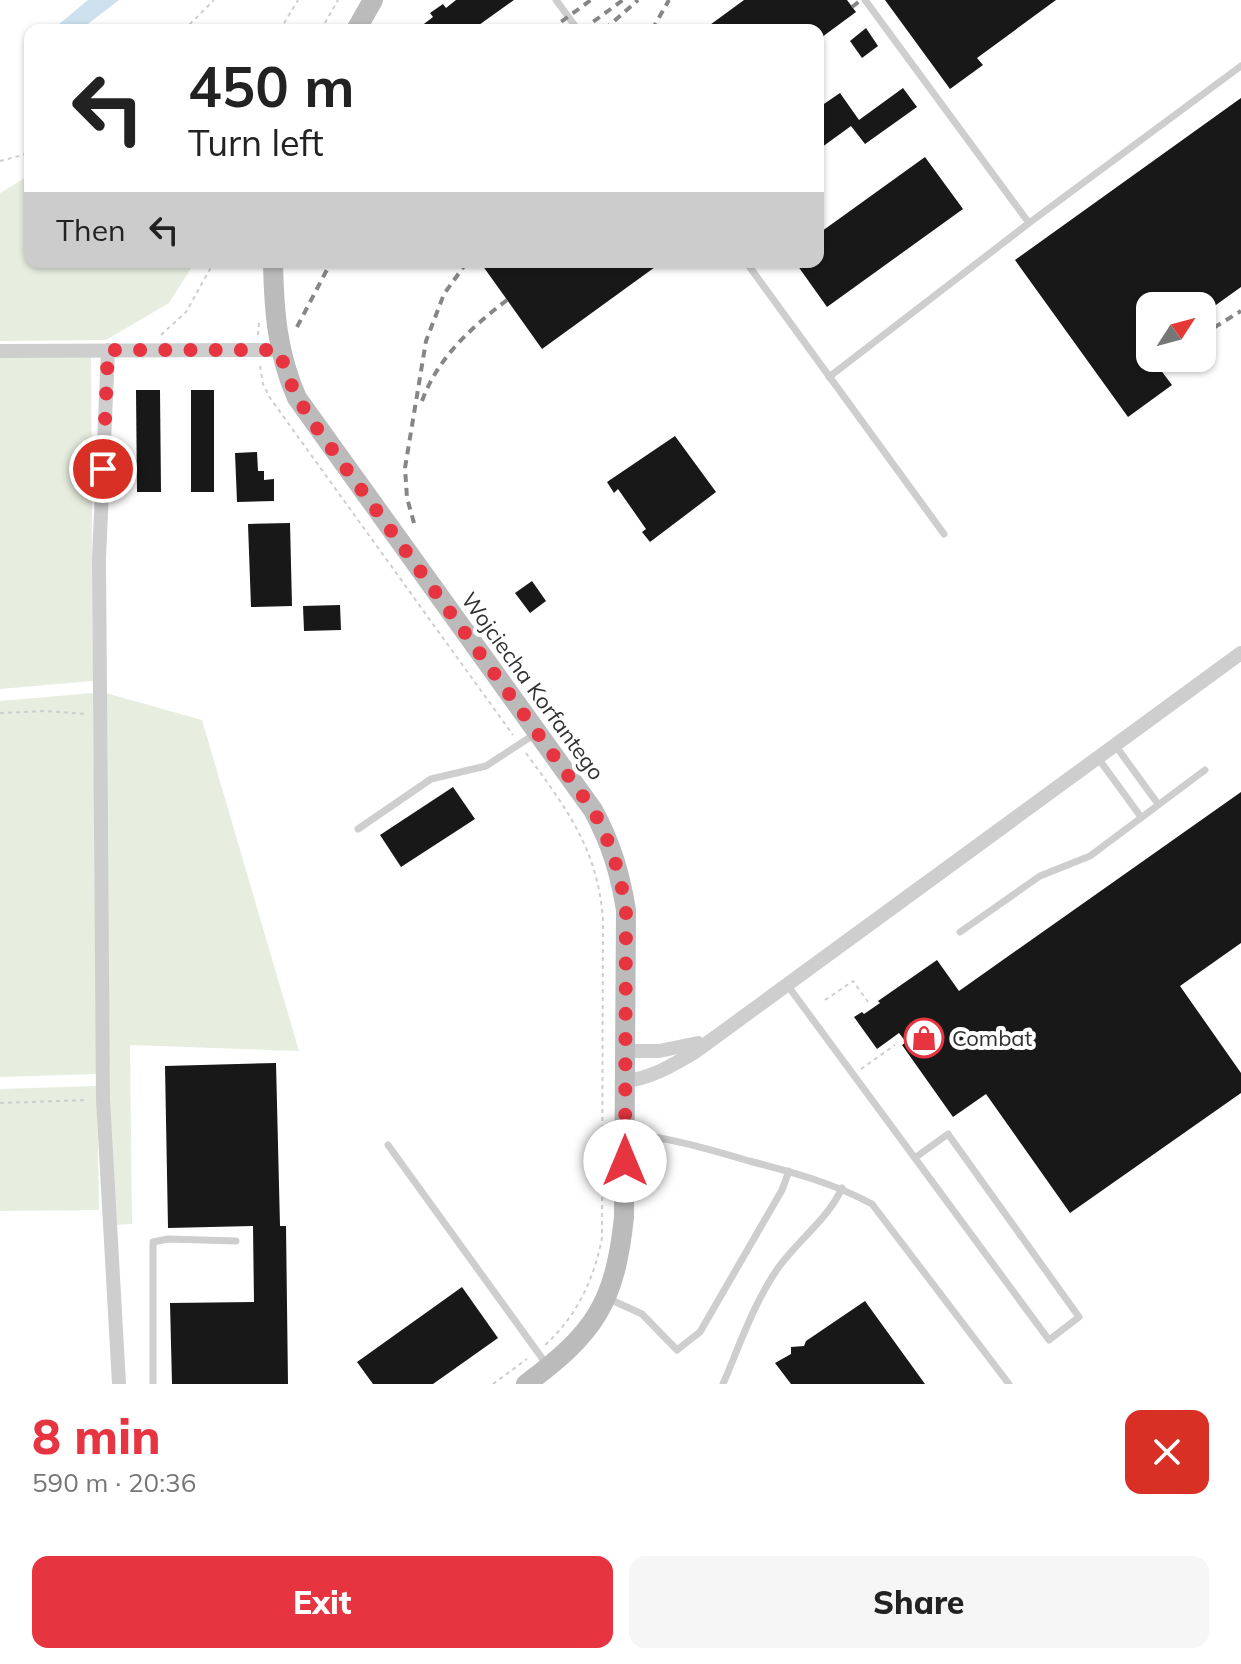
<!DOCTYPE html>
<meta charset="utf-8">
<style>
:root{--surface:#fff;--page:#f6f6f6;--text:#222;--muted:#767676;--accent:#e73441}
body{margin:0;font-family:Mulish,sans-serif;background:var(--page);color:var(--text);height:100vh;display:flex;flex-direction:column;font-size:30px;white-space:nowrap}
*{box-sizing:border-box;margin:0}
p{font-size:26px;color:var(--muted)}
.icon{flex:none;width:44px;height:44px;fill:none;stroke:currentColor;stroke-width:2;stroke-linecap:round;stroke-linejoin:round}
.map{position:relative;height:1384px;overflow:hidden}
.drawer{display:flex;flex-direction:column;background:var(--surface);flex:1}
.drawer>*{flex:none}
.guide{position:absolute;left:24px;top:24px;width:800px;height:244px;border-radius:16px;box-shadow:0 2px 6px #0004;background:#fff;color:var(--text);overflow:hidden}
.needle{width:52px;rotate:54deg}
.tools{position:absolute;left:1136px;top:292px;display:grid;gap:16px}
.tools a{display:grid;place-items:center;width:80px;height:80px;border-radius:16px;background:var(--surface);box-shadow:0 2px 6px #0004;font-size:40px}
.pin{position:absolute;display:grid;place-items:center;width:68px;height:68px;color:#fff;margin:-34px;border:4px solid #fff;border-radius:50%;box-shadow:0 2px 8px #0007}
.me{position:absolute;width:88px;margin:-44px;rotate:0deg;stroke-linejoin:round;filter:drop-shadow(0 0 6px #0008)}
.turn{display:flex;align-items:center;gap:28px;height:168px;padding:0 32px;font-size:36px}
.turn .icon{width:104px;height:104px;stroke-width:2.5}
.turn b{display:block;font-size:56px;line-height:68px}
.then{display:flex;align-items:center;height:76px;padding:0 32px;background:#0003;gap:16px;font-size:30px}
.round{display:grid;place-items:center;flex:none;width:84px;height:84px;border-radius:16px;background:var(--page)}
.summary{display:flex;align-items:center;justify-content:space-between;height:136px;padding:0 32px}
h1{font-size:48px;font-weight:800;line-height:60px;color:var(--accent)}
.cta{display:flex;gap:16px;margin-top:auto;padding:16px 32px}
.cta a{flex:1;height:92px;border-radius:16px;background:var(--accent);color:#fff;font-size:32px;font-weight:800;line-height:92px;text-align:center}
.cta a+a{background:var(--page);color:var(--text)}
.map>svg:first-child{display:block}
</style>
<div class="map">
<svg width="1241" height="1384" viewBox="0 0 1241 1384">
<rect width="100%" height="100%" fill="#fff"/>
<!-- green -->
<g fill="#e7eedf">
<polygon points="30,175 30,262 195,262 169,303 106,340 0,341 0,193"/>
<polygon points="91,352 93,681 0,689 0,354"/>
<polygon points="93,693 97,1074 0,1077 0,701"/>
<polygon points="106,693 202,720 299,1051 130,1045 132,1224 111,1225"/>
<polygon points="97,1086 99,1210 0,1211 0,1089"/>
</g>
<!-- water -->
<polygon fill="#cce0ed" points="88,0 119,0 80,30 52,30"/>
<!-- building -->
<g fill="#181818">
<polygon points="456,0 514,0 472,30 416,30 433,17 430,13 443,4 446,8"/>
<polygon points="744,0 847,0 856,12 818,40 818,30 703,30"/>
<polygon points="885,0 1056,0 977,58 983,65 950,89"/>
<polygon points="866,28 878,46 862,58 850,41"/>
<polygon points="903,88 917,107 865,144 851,126 818,150 818,108 840,93 859,120"/>
<polygon points="1241,98 1241,287 1202,315 1202,306 1150,306 1148,353 1172,385 1128,417 1015,260"/>
<polygon points="925,157 963,209 827,307 795,262 818,262 818,234"/>
<polygon points="480,262 662,262 542,349"/>
<polygon points="136,390 160,390 161,492 137,492"/>
<rect x="191" y="390" width="23" height="102"/>
<polygon points="675,436 716,492 650,542 642,532 646,529 618,489 614,493 607,482"/>
<polygon points="257,452 258,471 264,471 264,480 274,479 274,501 237,502 235,453"/>
<polygon points="290,523 292,606 251,607 248,524"/>
<polygon points="532,581 546,601 530,613 515,593"/>
<polygon points="340,605 341,630 304,631 303,606"/>
<polygon points="453,787 475,819 401,867 380,835"/>
<polygon points="1241,792 1241,943 1180,986 1241,1073 1241,1093 1070,1213 986,1094 953,1117 902,1045 906,1042 899,1033 877,1049 854,1017 862,1012 864,1014 880,1003 878,1001 937,960 959,991"/>
<polygon points="276,1063 280,1226 286,1226 288,1384 172,1384 170,1303 254,1302 253,1226 168,1228 165,1066"/>
<polygon points="462,1287 498,1338 433,1384 373,1384 357,1362"/>
<polygon points="865,1301 925,1384 791,1384 775,1363 791,1354 791,1347 804,1346 806,1341"/>
</g>
<g fill="none" stroke-linecap="round" stroke-linejoin="round">
<!-- path -->
<g stroke="#cecece" stroke-width="2" stroke-dasharray="4 4" stroke-linecap="butt">
<polyline points="184,30 214,0"/>
<polyline points="280,30 298,0"/>
<polyline points="321,30 338,0"/>
<polyline points="0,161 30,153"/>
<polyline points="161,335 186,312 214,262"/>
<polyline points="258,335 259,322"/>
<polyline points="260,366 263,384 270,398 513,735"/>
<polyline points="0,713 46,711 87,714"/>
<path d="M526,753C566,808 598,849 603,920L602,1238C594,1279 577,1316 545,1345"/>
<polyline points="825,1000 853,981 868,1002"/>
<polyline points="861,1069 895,1045"/>
<polyline points="0,1103 87,1100"/>
<polyline points="493,1384 527,1359"/>
</g>
<!-- lane -->
<g stroke="#cecece" stroke-width="7">
<polyline points="556,0 578,30"/>
<polyline points="1029,223 1241,66"/>
<polyline points="746,262 944,534"/>
<polyline points="829,377 1029,223 865,0"/>
<polyline points="1115,745 1158,804"/>
<polyline points="1098,758 1141,817"/>
<polyline points="358,829 431,779 486,766 535,734"/>
<polyline points="960,932 1040,876 1090,856 1205,770"/>
<polyline points="788,986 1049,1340 1079,1317 948,1134 916,1157"/>
<path d="M628,1133C670,1138 709,1149 749,1161C792,1172 833,1183 872,1204L1009,1384"/>
<polyline points="388,1145 547,1365"/>
<polyline points="607,1298 642,1314 677,1350 700,1332 782,1190 789,1171"/>
<polyline points="153,1384 153,1242 168,1239 236,1241"/>
<path d="M723,1384C739,1347 753,1305 776,1271C796,1241 827,1221 842,1188"/>
</g>
<!-- street -->
<g stroke="#cecece" stroke-width="14">
<polyline points="108,350 99,559 103,1099 119,1384"/>
<polyline points="0,351 279,350"/>
<polyline points="624,1051 659,1051 698,1043"/>
<path d="M624,1081C650,1079 673,1065 695,1052L1241,653"/>
</g>
<!-- secondary -->
<g stroke="#bbb" stroke-width="20">
<polyline points="356,30 373,0"/>
<path d="M273,262C274,311 277,353 297,398L593,810C611,843 620,873 626,910L624,1217C615,1303 595,1333 526,1384"/>
</g>
<!-- rail -->
<g stroke="#868686" stroke-width="4" stroke-dasharray="8 6" stroke-linecap="butt">
<polyline points="852,7 861,0"/>
<polyline points="550,30 591,0"/>
<polyline points="582,30 623,0"/>
<polyline points="604,30 638,0"/>
<polyline points="652,30 669,0"/>
<polyline points="297,327 331,262"/>
<polyline points="1202,335 1241,311"/>
<polyline points="1157,365 1167,358"/>
<path d="M422,401C438,357 472,327 507,300"/>
<polyline points="414,523 407,498 405,468 426,341 444,294 467,262"/>
</g>
</g>
<g fill="none" stroke-linecap="round" stroke-linejoin="round">
<!-- route -->
<path stroke="#e73441" stroke-width="14" stroke-dasharray="0 25.2" d="M103,469L108,350H279L289,380L308,416L593,810C611,843 620,873 626,910L625,1161"/>
</g>
<!-- icons -->
<defs>
<symbol id="shop-ring" viewBox="-11 -11 22 22"><circle r="9.5" fill="#fff" stroke="#e73441" stroke-width="1.5"/><path d="M-5-2.5h2.3a2.7 3.5 0 0 1 5.4 0H5L5.5 6h-11ZM-1.5-2.5h3a1.5 2.3 0 0 0-3 0Z" fill="#e73441"/></symbol>
</defs>
<g fill-rule="evenodd">
<use href="#shop-ring" x="902" y="1016" width="44" height="44"/>
</g>
<g text-anchor="middle" stroke-width="8" stroke-linejoin="round" paint-order="stroke">
<!-- street labels -->
<g font-size="22" fill="#313131" stroke="#fff">
<text transform="translate(533 686) rotate(54)" y="8">Wojciecha Korfantego</text>
</g>
<!-- poi labels -->
<g font-size="22" fill="#313131" stroke="#fff" text-anchor="start">
<text x="952" y="1046">Combat</text>
</g>
</g>
</svg>
<div class="tools">
<a><svg class="needle" viewBox="-14 -14 28 28"><path d="M0-13l5 13h-10z" fill="#e53935"/><path d="M0 13l5-13h-10z" fill="#767676"/></svg></a>
</div>
<div class="pin" style="left:103px;top:469px;background:#d93025"><svg class="icon" aria-label="arrive" viewBox="0 0 24 24"><path d="M6 21V4h12l-3 4 3 4H6"/></svg></div>
<svg class="me" style="left:625px;top:1161px" viewBox="-20 -20 40 40"><circle r="19" fill="#fff"/><path d="M0-13L10 11 0 6-10 11z" fill="#e73441"/></svg>
<div class="guide">
<div class="turn"><svg class="icon" aria-label="left" viewBox="0 0 24 24"><path d="M17 20v-9H6M10 6l-5 5 5 5"/></svg><div><b>450 m</b>Turn left</div></div>
<div class="then">Then<svg class="icon" aria-label="left" viewBox="0 0 24 24"><path d="M17 20v-9H6M10 6l-5 5 5 5"/></svg></div>
</div>
</div>
<section class="drawer">
<div class="summary"><div><h1>8 min</h1><p>590 m · 20:36</p></div><a class="round" style="background:#d93025;color:#fff"><svg class="icon" aria-label="close" viewBox="0 0 24 24"><path d="M6 6l12 12M18 6L6 18"/></svg></a></div>
<div class="cta"><a>Exit</a><a>Share</a></div>
</section>
